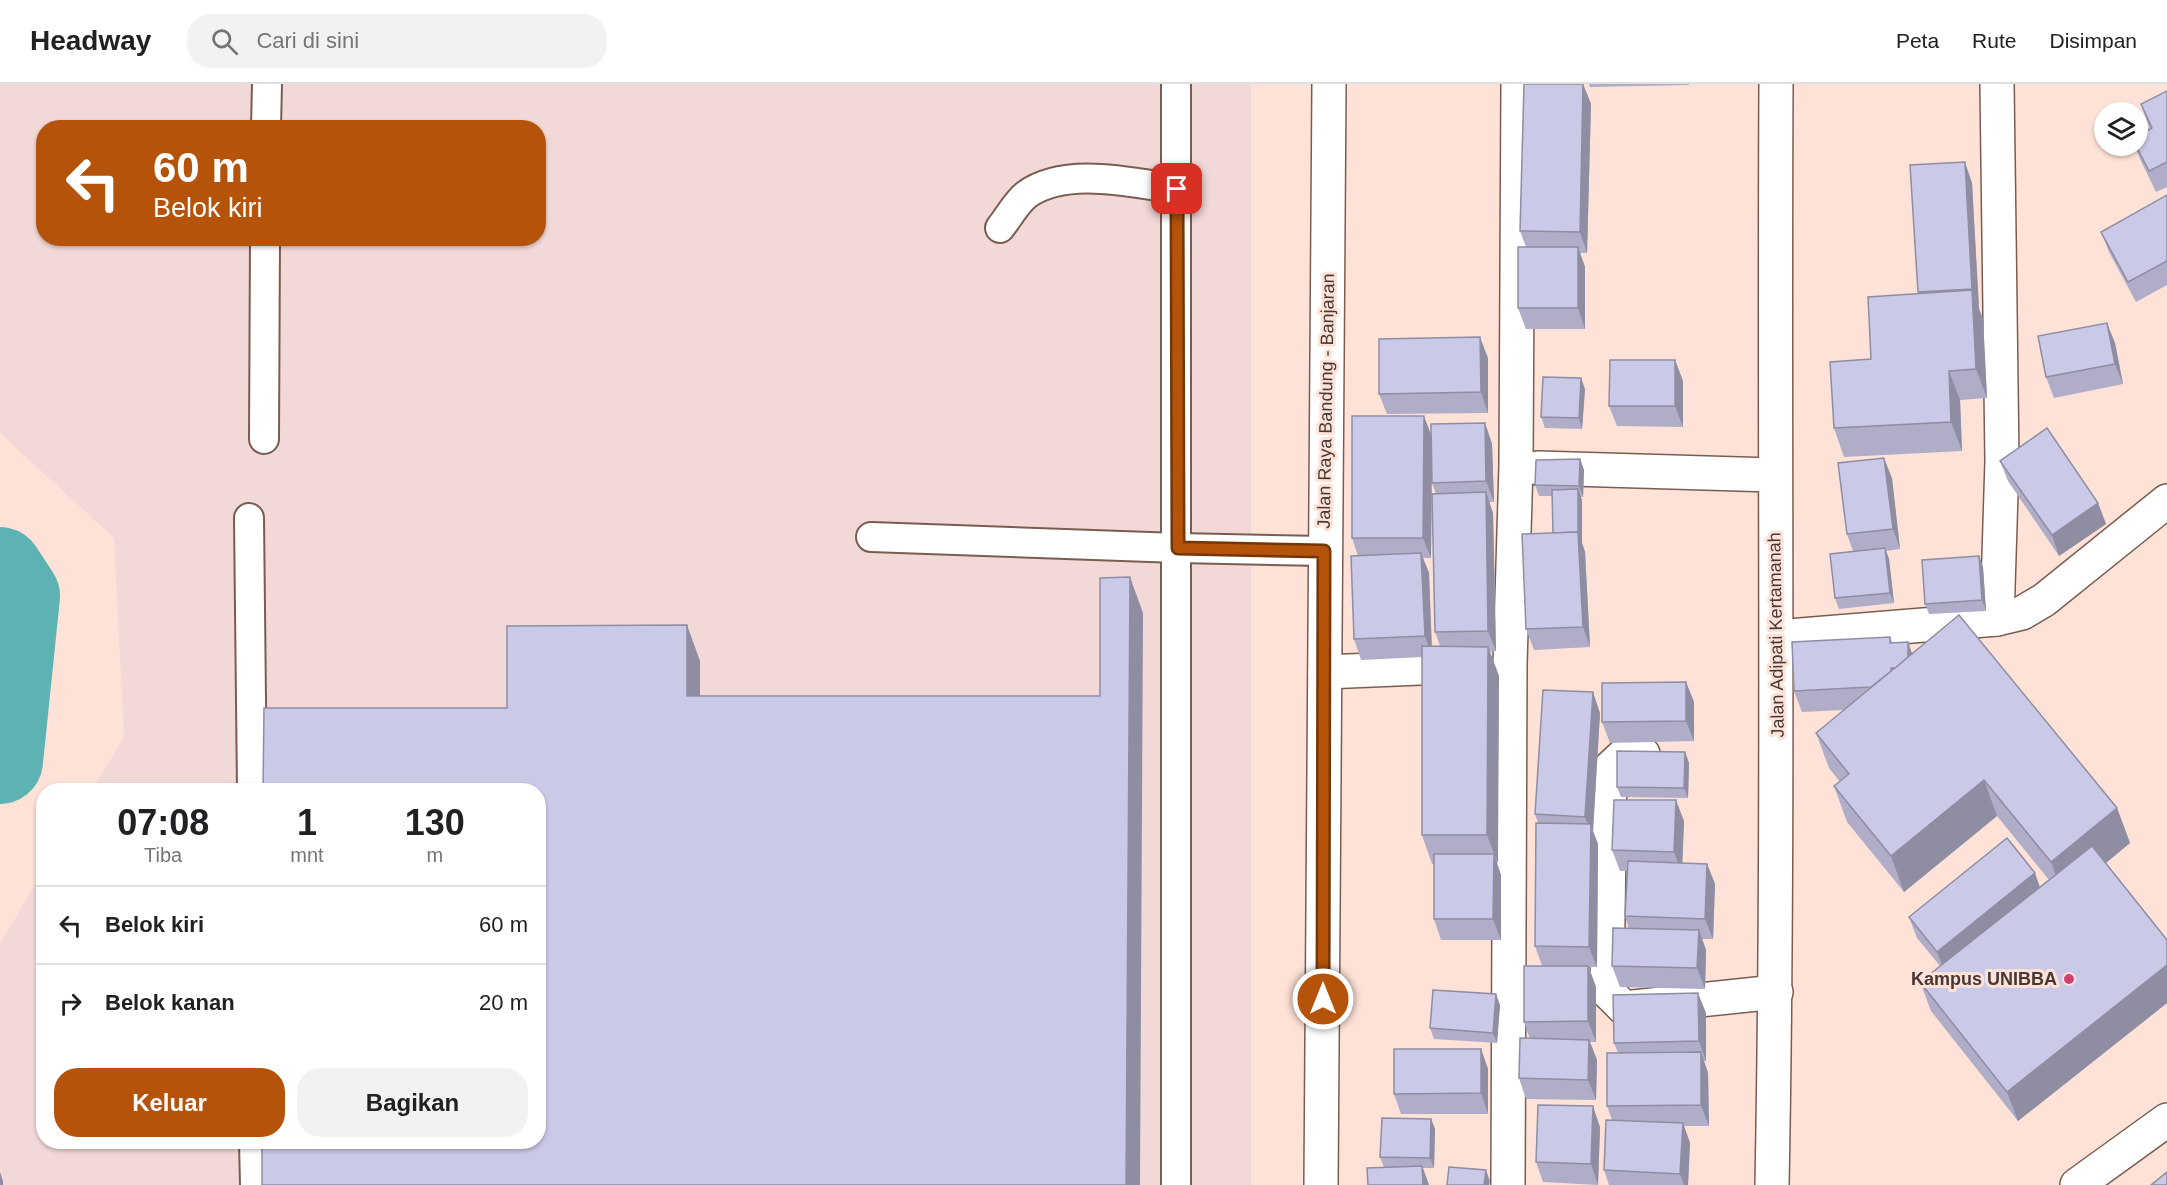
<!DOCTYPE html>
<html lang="id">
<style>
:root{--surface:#fff;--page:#f2f2f2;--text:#202124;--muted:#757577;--line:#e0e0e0;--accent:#b45309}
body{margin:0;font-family:Helvetica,sans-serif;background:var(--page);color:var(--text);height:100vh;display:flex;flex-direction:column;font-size:22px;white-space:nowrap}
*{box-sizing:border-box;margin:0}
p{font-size:20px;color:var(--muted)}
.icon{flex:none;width:33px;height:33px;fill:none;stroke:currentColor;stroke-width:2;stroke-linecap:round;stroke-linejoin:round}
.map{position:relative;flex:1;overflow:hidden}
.side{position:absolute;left:36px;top:699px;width:510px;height:366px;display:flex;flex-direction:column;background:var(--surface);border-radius:24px;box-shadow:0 2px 4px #0004}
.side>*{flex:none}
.banner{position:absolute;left:36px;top:36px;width:510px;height:126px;border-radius:24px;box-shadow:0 2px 4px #0004;background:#b45309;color:#fff;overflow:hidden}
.buttons{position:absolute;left:2094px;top:18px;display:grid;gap:12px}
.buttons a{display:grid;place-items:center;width:54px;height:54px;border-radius:50%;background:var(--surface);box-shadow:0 2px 4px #0004;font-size:30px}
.pin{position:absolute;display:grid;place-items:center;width:51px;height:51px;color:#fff;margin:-26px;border-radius:12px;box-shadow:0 3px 9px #0006}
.me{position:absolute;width:66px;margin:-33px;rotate:0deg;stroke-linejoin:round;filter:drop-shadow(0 0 4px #0008)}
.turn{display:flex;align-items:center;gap:21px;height:126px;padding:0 18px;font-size:27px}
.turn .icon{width:78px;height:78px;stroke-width:2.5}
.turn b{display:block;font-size:42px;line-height:51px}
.eta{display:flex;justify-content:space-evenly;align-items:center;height:102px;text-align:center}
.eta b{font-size:36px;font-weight:700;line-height:42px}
.cta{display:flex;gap:12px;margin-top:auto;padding:12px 18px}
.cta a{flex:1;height:69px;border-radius:24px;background:var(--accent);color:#fff;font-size:24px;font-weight:700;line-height:69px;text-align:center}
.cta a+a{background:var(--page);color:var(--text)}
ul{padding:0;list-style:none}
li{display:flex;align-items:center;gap:18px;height:78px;padding:0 18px;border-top:2px solid var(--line)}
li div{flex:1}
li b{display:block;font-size:22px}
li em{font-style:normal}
header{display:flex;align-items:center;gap:36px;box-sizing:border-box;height:84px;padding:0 30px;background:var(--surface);border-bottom:2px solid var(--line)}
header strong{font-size:28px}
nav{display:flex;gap:33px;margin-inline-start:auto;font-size:21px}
.search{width:420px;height:54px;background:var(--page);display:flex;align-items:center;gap:15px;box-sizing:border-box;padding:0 21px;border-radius:24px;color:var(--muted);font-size:22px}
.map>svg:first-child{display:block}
</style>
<header>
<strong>Headway</strong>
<div class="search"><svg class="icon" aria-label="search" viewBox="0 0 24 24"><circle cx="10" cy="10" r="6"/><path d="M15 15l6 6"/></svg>Cari di sini</div>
<nav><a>Peta</a><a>Rute</a><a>Disimpan</a></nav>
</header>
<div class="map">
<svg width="2167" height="1101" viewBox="0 0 2167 1101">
<rect width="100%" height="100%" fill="#fee2d7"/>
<!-- industrial -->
<path fill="#f3d8d8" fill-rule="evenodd" d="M0,0H1251V1101H0V860L43,787L44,1058H538V706H92L124,653L114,454L0,349ZM44,44H538V154H44Z"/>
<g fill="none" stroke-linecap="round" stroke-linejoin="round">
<!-- river -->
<polyline stroke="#5db3b3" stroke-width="86" points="0,486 17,512 0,677"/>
<defs>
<g id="service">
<polyline points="266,44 267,0"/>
<path d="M1000,144C1008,134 1016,119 1026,111C1065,82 1133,99 1177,105"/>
<polyline points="264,355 265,154"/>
<polyline points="249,434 252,706"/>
<polyline points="871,453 1178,464 1324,467"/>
<polyline points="254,1058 255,1101"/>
<polyline points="1176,1101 1176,0"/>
</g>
<g id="minor">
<polyline points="1538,384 1773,391"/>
<polyline points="1997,535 2002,377 1997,0"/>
<polyline points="1777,553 1997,535 2022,529 2044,516 2167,417"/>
<polyline points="1325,588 1467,582"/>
<polyline points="1643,670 1625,670 1610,684 1607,907 1624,924 1776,908"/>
<polyline points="1508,1101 1510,580 1516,382 1518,0"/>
</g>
<g id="secondary">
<path d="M1772,1101C1779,734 1774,367 1776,0"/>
<polyline points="2077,1101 2167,1036"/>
</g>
<polyline id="primary" points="1321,1101 1329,0"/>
</defs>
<!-- service casing -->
<use href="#service" stroke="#7a5d51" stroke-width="32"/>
<!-- minor casing -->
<use href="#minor" stroke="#7a5d51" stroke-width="36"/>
<!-- secondary casing -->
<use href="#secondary" stroke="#7a5d51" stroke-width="36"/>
<!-- primary casing -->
<use href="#primary" stroke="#7a5d51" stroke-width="36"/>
<!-- service -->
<use href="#service" stroke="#fff" stroke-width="28"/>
<!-- minor -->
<use href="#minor" stroke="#fff" stroke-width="33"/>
<!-- secondary -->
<use href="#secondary" stroke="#fff" stroke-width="33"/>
<!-- primary -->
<use href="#primary" stroke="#fff" stroke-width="33"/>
</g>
<!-- wall -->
<g fill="#afadc8" fill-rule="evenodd">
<polygon points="1583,0 1591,20 1587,169 1580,169 1585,183 1585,245 1526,245 1518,224 1526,163 1520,147"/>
<polygon points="1589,0 1689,0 1689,1 1590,3"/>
<polygon points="2167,7 2167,103 2156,108 2140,75 2135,62 2138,62 2150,45 2141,20"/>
<polygon points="1972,99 1979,225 1983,235 1987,314 1960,316 1962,367 1844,373 1834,344 1871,275 1918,209 1918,208"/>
<polygon points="2167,111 2167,201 2136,218 2109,168 2101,148"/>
<polygon points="2115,259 2123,300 2054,314 2046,293"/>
<polygon points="1488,274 1488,329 1387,330 1379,310"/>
<polygon points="1675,276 1683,297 1683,343 1617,342 1609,322"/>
<polygon points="1585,305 1582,345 1545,344 1541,333"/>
<path d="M1485,339L1492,360L1494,418H1489L1493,429L1496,567L1490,568L1499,592L1497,780L1501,791V856H1441L1434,835V780H1432L1422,751V573L1361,576L1354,555L1358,472L1352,454L1431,350ZM1432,373V399L1436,410L1435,548L1440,562H1432L1429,489L1423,474H1431Z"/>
<polygon points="1580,375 1584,386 1583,413 1580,413 1582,416 1582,459 1585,468 1590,563 1534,566 1526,545 1553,449 1552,412 1539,412 1535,401"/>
<polygon points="2000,377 2098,419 2106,440 2059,472 2008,397"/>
<polygon points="1892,394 1900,465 1886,467 1889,475 1894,519 1839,525 1835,514 1853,467 1847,450"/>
<polygon points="1979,472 1983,483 1986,527 1929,530 1925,520"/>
<polygon points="1890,553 1892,558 1908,558 1912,570 2117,724 2130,759 2105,779 2167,856 2167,919 2018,1037 1931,927 1920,898 1940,882 1917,854 1909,833 2040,803 2049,796 1997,732 1904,808 1847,738 1834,702 1840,698 1829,684 1816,649 1844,626 1802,628 1794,607"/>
<polygon points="1686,598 1694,618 1694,657 1610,659 1602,638"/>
<polygon points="1600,629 1593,747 1598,760 1597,883 1589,883 1596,903 1596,958 1590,958 1597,976 1596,1016 1526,1015 1519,994 1530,955 1524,938 1542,882 1535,862 1538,739 1535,730"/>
<polygon points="1685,668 1689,679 1688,714 1621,713 1617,703"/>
<polygon points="1684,737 1682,779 1707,780 1715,800 1713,855 1702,855 1706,866 1705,905 1620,903 1612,882 1629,845 1625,832 1627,787 1620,787 1612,766"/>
<polygon points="1500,921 1497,959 1434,955 1430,944"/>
<polygon points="1706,929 1706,977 1704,977 1708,989 1709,1042 1684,1042 1690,1059 1688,1101 1609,1101 1604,1086 1612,1036 1607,1022 1618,969 1614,959"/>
<polygon points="1481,965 1488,985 1488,1030 1401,1030 1394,1010"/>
<polygon points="1431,1035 1435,1045 1434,1084 1423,1084 1429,1101 1384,1083 1380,1073"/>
<polygon points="1600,1043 1598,1101 1543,1098 1536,1078"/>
</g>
<!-- shaded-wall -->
<g fill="#8e8da2">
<polygon points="1583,0 1591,20 1587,169 1580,148"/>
<polygon points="1965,78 1972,99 1979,225 1972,205"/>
<polygon points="1578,163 1585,183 1585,245 1578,224"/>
<polygon points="1972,206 1983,235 1987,314 1976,285"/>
<polygon points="2107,239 2115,259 2123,300 2115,280"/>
<polygon points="1480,253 1488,274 1488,329 1481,308"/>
<polygon points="1675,276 1683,297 1683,343 1675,322"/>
<polygon points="1949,287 1960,316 1962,367 1951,338"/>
<polygon points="1581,294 1585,305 1582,345 1579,334"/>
<polygon points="1424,332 1432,353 1431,474 1423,454"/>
<polygon points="1485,339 1492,360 1494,418 1486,397"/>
<polygon points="1884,374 1892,394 1900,465 1893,445"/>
<polygon points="1580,375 1584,386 1583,413 1579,402"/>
<polygon points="1578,405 1582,416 1582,459 1585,468 1590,563 1583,543 1578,448"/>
<polygon points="1486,408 1493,429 1496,567 1488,547"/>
<polygon points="2098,419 2106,440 2059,472 2052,451"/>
<polygon points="1885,464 1889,475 1894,519 1890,509"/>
<polygon points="1421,469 1429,489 1432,573 1425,552"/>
<polygon points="1979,472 1983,483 1986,527 1982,516"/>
<polygon points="1130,493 1143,529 1140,1101 1126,1101"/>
<polygon points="687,541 700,577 700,648 687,612"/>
<polygon points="1908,558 1915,578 1908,583"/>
<polygon points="1488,563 1499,592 1498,780 1487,751"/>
<polygon points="1686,598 1694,618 1694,657 1686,637"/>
<polygon points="1593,608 1600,629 1593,747 1598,760 1597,883 1589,863 1591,748 1585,733"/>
<polygon points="1685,668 1689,679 1688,714 1684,704"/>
<polygon points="1984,696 1997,732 1904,808 1891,772"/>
<polygon points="1676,716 1684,737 1682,789 1674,768"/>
<polygon points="2117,724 2130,759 2064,814 2051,778"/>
<polygon points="1494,770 1501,791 1501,856 1493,835"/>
<polygon points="1707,780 1715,800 1713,855 1705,835"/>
<polygon points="2035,789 2042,809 1945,888 1937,868"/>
<polygon points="1699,846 1706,866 1705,905 1697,884"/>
<polygon points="2167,881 2167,919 2018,1037 2007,1008"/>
<polygon points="1588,882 1596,903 1596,958 1588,937"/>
<polygon points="1698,909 1706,929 1706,977 1699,957"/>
<polygon points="1496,910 1500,921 1497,959 1493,949"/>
<polygon points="1589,956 1597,976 1596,1016 1588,996"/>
<polygon points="1481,965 1488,985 1488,1030 1481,1009"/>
<polygon points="1701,968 1708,989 1709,1042 1701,1021"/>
<polygon points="1593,1022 1600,1043 1598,1101 1591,1080"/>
<polygon points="1431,1035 1435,1045 1434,1084 1430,1074"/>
<polygon points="1683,1039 1690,1059 1688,1101 1684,1101 1680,1090"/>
<polygon points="1422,1082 1429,1101 1423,1101"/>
<polygon points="1486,1086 1490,1097 1489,1101 1484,1101"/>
<polygon points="0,1088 3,1097 3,1101 0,1101"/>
</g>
<!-- building -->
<g fill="#cbc9e8" stroke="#8e8da2" stroke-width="1.5">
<polygon points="1524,0 1583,0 1580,148 1520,147"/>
<polygon points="2167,7 2167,78 2149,87 2136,62 2138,62 2138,52 2152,44 2141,20"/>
<polygon points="1965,78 1972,205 1918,208 1910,81"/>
<polygon points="2167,111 2167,177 2128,198 2101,148"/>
<rect x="1518" y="163" width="60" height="61"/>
<polygon points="1972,206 1976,285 1949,287 1951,338 1834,344 1830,278 1871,275 1868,213"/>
<polygon points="2107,239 2115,280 2046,293 2038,252"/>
<polygon points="1480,253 1481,308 1379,310 1379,255"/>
<polygon points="1610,276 1675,276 1675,322 1609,322"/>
<polygon points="1543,293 1581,294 1579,334 1541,333"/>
<polygon points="1352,332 1424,332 1423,454 1352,454"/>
<polygon points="1485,339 1486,397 1432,399 1431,340"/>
<polygon points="2047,344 2098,419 2052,451 2000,377"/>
<polygon points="1884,374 1893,445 1847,450 1838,379"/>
<polygon points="1580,375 1579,402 1535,401 1536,376"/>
<polygon points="1578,405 1578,449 1578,448 1553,449 1552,406"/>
<polygon points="1486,408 1488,547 1435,548 1432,410"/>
<polygon points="1578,448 1583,543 1526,545 1522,450"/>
<polygon points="1885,464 1890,509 1835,514 1830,470"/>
<polygon points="1421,469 1425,552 1354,555 1351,472"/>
<polygon points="1979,472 1982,516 1925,520 1922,476"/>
<polygon points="1130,493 1126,1101 262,1101 262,1058 538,1058 538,706 263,706 264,624 507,624 507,542 687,541 687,612 1100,612 1100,494"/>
<polygon points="1959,531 2117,724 2051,778 1984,696 1891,772 1834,702 1849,690 1816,649"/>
<polygon points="1890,553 1890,559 1908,558 1908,573 1895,584 1891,584 1891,587 1871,603 1794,607 1792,558"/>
<polygon points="1422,562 1488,563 1487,751 1422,751"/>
<polygon points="1686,598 1686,637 1602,638 1602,599"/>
<polygon points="1543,606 1593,608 1585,733 1535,730"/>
<polygon points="1617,667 1685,668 1684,704 1617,703"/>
<polygon points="1614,716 1676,716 1674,768 1612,766"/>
<polygon points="1536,739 1591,740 1589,863 1535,862"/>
<polygon points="2007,754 2035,789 1937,868 1909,833"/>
<polygon points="2092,762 2167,856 2167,881 2007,1008 1920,898"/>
<polygon points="1434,770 1494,770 1493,835 1434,835"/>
<polygon points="1628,777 1707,780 1705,835 1625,832"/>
<polygon points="1613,844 1699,846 1697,884 1612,882"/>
<polygon points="1524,882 1588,882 1588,937 1524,938"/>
<polygon points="1433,906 1496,910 1493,949 1430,944"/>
<polygon points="1698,909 1699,957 1614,959 1613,911"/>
<polygon points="1520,954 1589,956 1588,996 1519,994"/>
<polygon points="1394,965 1481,965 1481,1009 1394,1010"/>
<polygon points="1701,968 1701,1021 1607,1022 1607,969"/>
<polygon points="1538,1021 1593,1022 1591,1080 1536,1078"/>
<polygon points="1382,1034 1431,1035 1430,1074 1380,1073"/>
<polygon points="1606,1036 1683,1039 1680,1090 1604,1086"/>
<polygon points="1422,1082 1423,1101 1368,1101 1367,1084"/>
<polygon points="1449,1083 1486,1086 1484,1101 1447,1101"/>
<polygon points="2167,1088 2167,1101 2151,1101"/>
</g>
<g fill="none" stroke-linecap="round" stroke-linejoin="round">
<defs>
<polyline id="route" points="1177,105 1178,464 1324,467 1323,915"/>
</defs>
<!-- route casing -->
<use href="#route" stroke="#753606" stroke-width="15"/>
<!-- route -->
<use href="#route" stroke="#b45309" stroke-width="10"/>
</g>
<!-- markers -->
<circle fill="#cf416e" stroke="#fee2d7" stroke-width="2" cx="2069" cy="895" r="6"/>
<g text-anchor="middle" stroke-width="6" stroke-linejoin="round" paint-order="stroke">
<!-- street labels -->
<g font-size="18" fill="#463833" stroke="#fee2d7">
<text transform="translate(1326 317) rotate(-89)" y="6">Jalan Raya Bandung - Banjaran</text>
<text transform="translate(1776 551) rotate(-91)" y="6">Jalan Adipati Kertamanah</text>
</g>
<!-- poi labels -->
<g font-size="18" font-weight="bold" fill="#463833" stroke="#fee2d7" text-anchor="end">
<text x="2057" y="901">Kampus UNIBBA</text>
</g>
</g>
</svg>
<div class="buttons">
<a><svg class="icon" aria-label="layers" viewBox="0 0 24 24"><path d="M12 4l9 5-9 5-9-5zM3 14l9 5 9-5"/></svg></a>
</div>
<div class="pin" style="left:1177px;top:105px;background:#d93025"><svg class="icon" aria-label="arrive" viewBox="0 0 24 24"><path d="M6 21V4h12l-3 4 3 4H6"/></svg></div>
<svg class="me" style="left:1323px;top:915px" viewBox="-20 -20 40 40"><circle r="17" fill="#b45309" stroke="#fff" stroke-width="3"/><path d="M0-11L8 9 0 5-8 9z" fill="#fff"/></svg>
<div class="banner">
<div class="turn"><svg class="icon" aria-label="left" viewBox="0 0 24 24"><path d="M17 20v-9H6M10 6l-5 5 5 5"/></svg><div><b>60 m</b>Belok kiri</div></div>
</div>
<section class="side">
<div class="eta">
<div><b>07:08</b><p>Tiba</p></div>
<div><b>1</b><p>mnt</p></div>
<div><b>130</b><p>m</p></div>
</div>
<ul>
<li><svg class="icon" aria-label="left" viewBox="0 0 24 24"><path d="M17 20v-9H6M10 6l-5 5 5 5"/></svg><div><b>Belok kiri</b></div><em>60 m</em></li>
<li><svg class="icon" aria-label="right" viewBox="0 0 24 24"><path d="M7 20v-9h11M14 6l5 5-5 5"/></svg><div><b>Belok kanan</b></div><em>20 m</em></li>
</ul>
<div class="cta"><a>Keluar</a><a>Bagikan</a></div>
</section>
</div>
